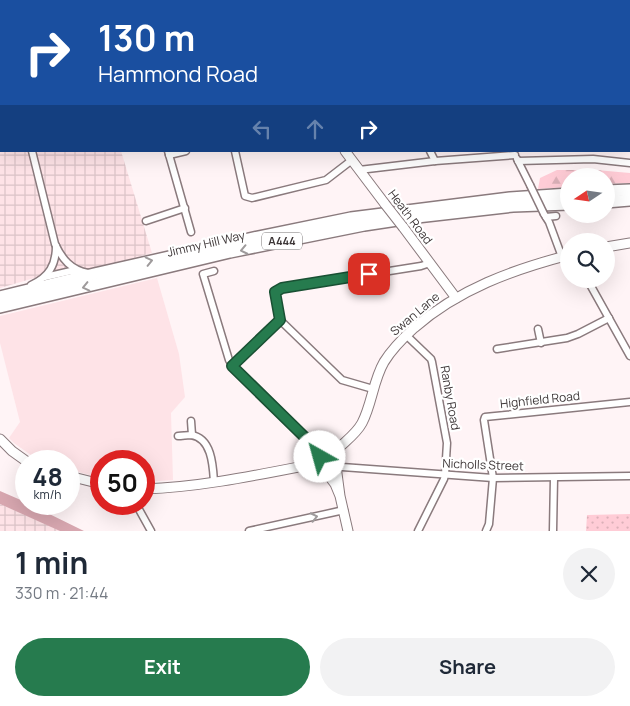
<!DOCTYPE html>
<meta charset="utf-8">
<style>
:root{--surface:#fff;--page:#f2f2f3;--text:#1f2937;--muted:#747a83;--accent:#267b4e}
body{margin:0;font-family:Manrope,sans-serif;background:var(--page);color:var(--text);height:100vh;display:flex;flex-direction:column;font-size:19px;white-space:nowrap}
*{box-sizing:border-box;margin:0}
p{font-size:16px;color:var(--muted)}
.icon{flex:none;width:28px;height:28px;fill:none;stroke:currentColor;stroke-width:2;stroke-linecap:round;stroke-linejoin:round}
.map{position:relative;height:531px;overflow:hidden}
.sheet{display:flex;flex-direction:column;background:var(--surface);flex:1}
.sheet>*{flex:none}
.guide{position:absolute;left:0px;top:0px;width:630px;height:152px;box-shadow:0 5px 20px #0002;background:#1a4fa0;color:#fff;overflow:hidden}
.needle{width:32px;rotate:257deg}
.tools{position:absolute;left:560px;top:168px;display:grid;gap:10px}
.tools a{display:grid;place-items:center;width:55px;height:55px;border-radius:50%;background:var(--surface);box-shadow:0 5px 20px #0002;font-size:25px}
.speed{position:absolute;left:15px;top:450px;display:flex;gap:10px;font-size:25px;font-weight:700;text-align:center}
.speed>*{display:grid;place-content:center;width:65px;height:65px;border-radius:50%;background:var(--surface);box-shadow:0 5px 20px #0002;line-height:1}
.speed small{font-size:12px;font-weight:400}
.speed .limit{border:8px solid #d22;background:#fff;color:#111}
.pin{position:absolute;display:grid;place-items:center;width:42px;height:42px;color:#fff;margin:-21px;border-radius:10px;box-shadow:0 2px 8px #0006}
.me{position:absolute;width:55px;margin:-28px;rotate:322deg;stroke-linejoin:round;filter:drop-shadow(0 0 4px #0008)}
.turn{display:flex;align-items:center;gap:18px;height:105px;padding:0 15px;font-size:22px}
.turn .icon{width:65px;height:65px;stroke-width:2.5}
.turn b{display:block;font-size:35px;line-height:42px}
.lanes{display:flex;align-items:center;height:48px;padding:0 15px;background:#0003;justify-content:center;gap:25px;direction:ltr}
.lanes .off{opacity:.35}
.round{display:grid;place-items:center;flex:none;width:52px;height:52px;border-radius:26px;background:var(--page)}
.head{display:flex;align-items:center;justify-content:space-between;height:85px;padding:0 15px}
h1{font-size:30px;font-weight:700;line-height:38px}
.button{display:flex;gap:10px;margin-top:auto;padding:10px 15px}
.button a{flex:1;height:58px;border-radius:30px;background:var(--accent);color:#fff;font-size:20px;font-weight:700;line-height:58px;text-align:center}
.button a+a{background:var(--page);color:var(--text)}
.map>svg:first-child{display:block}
</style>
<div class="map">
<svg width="630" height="531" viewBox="0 0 630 531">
<defs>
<pattern id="industrial-grid" width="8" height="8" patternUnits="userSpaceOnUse" patternTransform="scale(1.25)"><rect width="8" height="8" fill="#fee3e7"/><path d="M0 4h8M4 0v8" fill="none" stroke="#dbc3c7"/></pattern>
<pattern id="forest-firs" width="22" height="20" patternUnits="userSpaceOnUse" patternTransform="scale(1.25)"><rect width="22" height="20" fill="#ffccd6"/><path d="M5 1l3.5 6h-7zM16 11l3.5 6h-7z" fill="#dbb0b8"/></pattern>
<pattern id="park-dots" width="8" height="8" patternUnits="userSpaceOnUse" patternTransform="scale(1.25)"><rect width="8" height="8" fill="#ffccd6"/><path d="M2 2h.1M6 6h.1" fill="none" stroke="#dbb0b8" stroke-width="1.8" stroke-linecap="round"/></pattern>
</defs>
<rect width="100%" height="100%" fill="#fff4f6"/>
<!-- built -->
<polygon fill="#fee3e7" points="157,278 179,354 185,397 171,413 173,480 144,482 144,461 101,461 101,477 89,475 69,469 69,461 43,461 35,458 14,443 9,438 20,422 0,343 0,316"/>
<!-- industrial -->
<g fill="url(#industrial-grid)">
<polygon points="0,100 1,100 1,151 121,151 152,253 97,268 69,269 55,272 0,288"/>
<polygon points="0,504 57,529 60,531 0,531"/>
</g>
<!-- forest -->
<polygon fill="url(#forest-firs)" points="557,170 596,170 630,173 630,183 606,184 606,176 569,176 569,187 538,189 540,178"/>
<!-- park -->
<polygon fill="url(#park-dots)" points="630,514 630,531 586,531 587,515"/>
<!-- water -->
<polygon fill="#d8a7b0" points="0,491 23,501 26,502 26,504 29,504 84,531 60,531 0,504"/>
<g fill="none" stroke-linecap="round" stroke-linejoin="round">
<defs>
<g id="street">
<polyline points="121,0 121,1"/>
<polyline points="340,0 341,1"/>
<polyline points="436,0 436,1"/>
<polyline points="510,0 511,1"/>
<polyline points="607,0 608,1"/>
<polyline points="629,40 630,43"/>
<path d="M32,151L55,244C62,259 71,270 88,273"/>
<polyline points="168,151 191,232"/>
<polyline points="235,151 245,196 252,198 326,180 352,160"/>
<polyline points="430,151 435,161"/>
<polyline points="169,155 186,151"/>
<polyline points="517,159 530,185"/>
<polyline points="518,161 593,159 630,163"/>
<polyline points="359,170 435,161 515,155"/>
<polyline points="544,214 549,222 562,257"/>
<polyline points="546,217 556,216"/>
<polyline points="146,221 185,208"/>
<polyline points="214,271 203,274 229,360 233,366 323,454"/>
<polyline points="45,277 71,271 79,271"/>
<polyline points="587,279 630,356"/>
<path d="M31,285C49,277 56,265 56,246"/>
<polyline points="538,329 541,343"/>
<polyline points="406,335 431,359 432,362 447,443 445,475 444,479 418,531"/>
<polyline points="497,349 567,338 578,334 609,318"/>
<polyline points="233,366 280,320"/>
<polyline points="373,389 342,380 280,320 275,292 282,288 421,266 430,263"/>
<polyline points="191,421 192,435"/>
<path d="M178,436C182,436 187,435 191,435C212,438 213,466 214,482"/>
<polyline points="337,464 342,467 493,478 630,476"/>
<polyline points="136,504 151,531"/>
<polyline points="249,531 344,510"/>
<polyline points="486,531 489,524 493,478 484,420 485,417 630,402"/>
<polyline points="553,531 554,478"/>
</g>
<g id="secondary">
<polyline points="241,0 243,1"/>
<polyline points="34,1 36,0"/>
<polyline points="267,1 271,0"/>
<polyline points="0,19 1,19"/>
<polyline points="345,151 385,204"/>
<polyline points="403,227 456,298"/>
<polyline points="606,247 630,243"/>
<polyline points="0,439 12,451 26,461"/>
<path d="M333,454C342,443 355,436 362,423C372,404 373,381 384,362C392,349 403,338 414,328C459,289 512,270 569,255"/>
<polyline points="69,476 101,484"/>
<path d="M144,489C203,487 262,474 319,463"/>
<path d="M340,496L335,484L319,463C321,446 341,451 336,466L340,496L348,531"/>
</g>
<g id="highway">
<polyline points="606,191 630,190"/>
<polyline points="606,202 630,200"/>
<polyline points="0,297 94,274 258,237 351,218 510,198 569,194"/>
<polyline points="0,307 230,252 364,225 417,217 513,206 569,204"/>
</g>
</defs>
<!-- street casing -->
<use href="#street" stroke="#8a7a7d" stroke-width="9"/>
<!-- secondary casing -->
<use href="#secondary" stroke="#8a7a7d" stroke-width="11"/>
<!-- highway casing -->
<use href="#highway" stroke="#8a7a7d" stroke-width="14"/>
<!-- street -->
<use href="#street" stroke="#fff" stroke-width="6"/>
<!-- secondary -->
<use href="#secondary" stroke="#fff" stroke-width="9"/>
<!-- highway -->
<use href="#highway" stroke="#fff" stroke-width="11"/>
<defs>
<polyline id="street-bridge" points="530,185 544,214"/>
<polyline id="secondary-bridge" points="385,204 403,227"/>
</defs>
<!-- street-bridge casing -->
<use href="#street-bridge" stroke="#8a7a7d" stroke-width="9" stroke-linecap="butt"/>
<!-- secondary-bridge casing -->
<use href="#secondary-bridge" stroke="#8a7a7d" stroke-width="11" stroke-linecap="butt"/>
<!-- street-bridge -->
<use href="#street-bridge" stroke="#fff" stroke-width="6"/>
<!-- secondary-bridge -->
<use href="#secondary-bridge" stroke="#fff" stroke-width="9"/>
</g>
<!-- one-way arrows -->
<defs><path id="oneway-chevron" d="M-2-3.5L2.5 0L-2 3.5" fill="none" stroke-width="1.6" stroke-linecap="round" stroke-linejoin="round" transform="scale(1.25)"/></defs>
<g stroke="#9e9a9b">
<use href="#oneway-chevron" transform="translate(244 250) rotate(168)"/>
<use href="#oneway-chevron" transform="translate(149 261) rotate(-13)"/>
<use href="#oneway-chevron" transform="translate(86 287) rotate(167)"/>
<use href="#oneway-chevron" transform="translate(314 517) rotate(-12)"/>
</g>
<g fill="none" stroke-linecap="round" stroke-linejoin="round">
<defs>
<polyline id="route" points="320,457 322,454 232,366 280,320 275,292 282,288 369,274"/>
</defs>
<!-- route casing -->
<use href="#route" stroke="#195033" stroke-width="12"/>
<!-- route -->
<use href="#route" stroke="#267b4e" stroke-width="9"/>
</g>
<g text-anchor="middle" stroke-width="4.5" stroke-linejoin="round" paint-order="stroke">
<!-- shield labels -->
<rect fill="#fff" stroke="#777273" stroke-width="1" x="262" y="232.5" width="40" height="17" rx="4"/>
<g font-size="11" font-weight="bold" fill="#3d3637">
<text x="282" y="245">A444</text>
</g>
<!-- street labels -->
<g font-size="12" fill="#3d3637" stroke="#fff">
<text transform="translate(410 217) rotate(53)" y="4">Heath Road</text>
<text transform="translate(206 244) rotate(-13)" y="4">Jimmy Hill Way</text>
<text transform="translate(415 314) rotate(-40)" y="4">Swan Lane</text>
<text transform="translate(450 398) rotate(80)" y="4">Ranby Road</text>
<text transform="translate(540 400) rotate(-6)" y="4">Highfield Road</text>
<text transform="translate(483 465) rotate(2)" y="4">Nicholls Street</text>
</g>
</g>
</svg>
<div class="tools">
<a><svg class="needle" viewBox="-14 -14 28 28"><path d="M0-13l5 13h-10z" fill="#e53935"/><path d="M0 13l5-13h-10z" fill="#747a83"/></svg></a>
<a><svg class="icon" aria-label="search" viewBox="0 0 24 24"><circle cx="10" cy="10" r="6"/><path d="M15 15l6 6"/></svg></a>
</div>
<div class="speed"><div>48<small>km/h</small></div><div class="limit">50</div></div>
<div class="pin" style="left:369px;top:274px;background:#d93025"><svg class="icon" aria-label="arrive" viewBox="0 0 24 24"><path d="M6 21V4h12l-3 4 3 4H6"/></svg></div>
<svg class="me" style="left:320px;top:457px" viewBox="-20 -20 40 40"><circle r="19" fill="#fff"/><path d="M0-13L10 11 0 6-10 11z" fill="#267b4e"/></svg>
<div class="guide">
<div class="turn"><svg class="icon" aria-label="right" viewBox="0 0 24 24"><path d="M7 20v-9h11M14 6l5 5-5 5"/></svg><div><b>130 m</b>Hammond Road</div></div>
<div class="lanes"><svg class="icon off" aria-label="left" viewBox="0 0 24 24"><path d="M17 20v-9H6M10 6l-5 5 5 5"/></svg><svg class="icon off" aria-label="ahead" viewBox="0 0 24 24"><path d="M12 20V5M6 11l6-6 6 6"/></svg><svg class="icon" aria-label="right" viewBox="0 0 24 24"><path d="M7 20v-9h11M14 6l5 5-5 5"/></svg></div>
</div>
</div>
<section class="sheet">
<div class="head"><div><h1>1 min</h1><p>330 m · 21:44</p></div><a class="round"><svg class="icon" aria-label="close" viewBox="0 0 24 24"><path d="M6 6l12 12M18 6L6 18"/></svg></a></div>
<div class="button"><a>Exit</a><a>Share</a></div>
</section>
